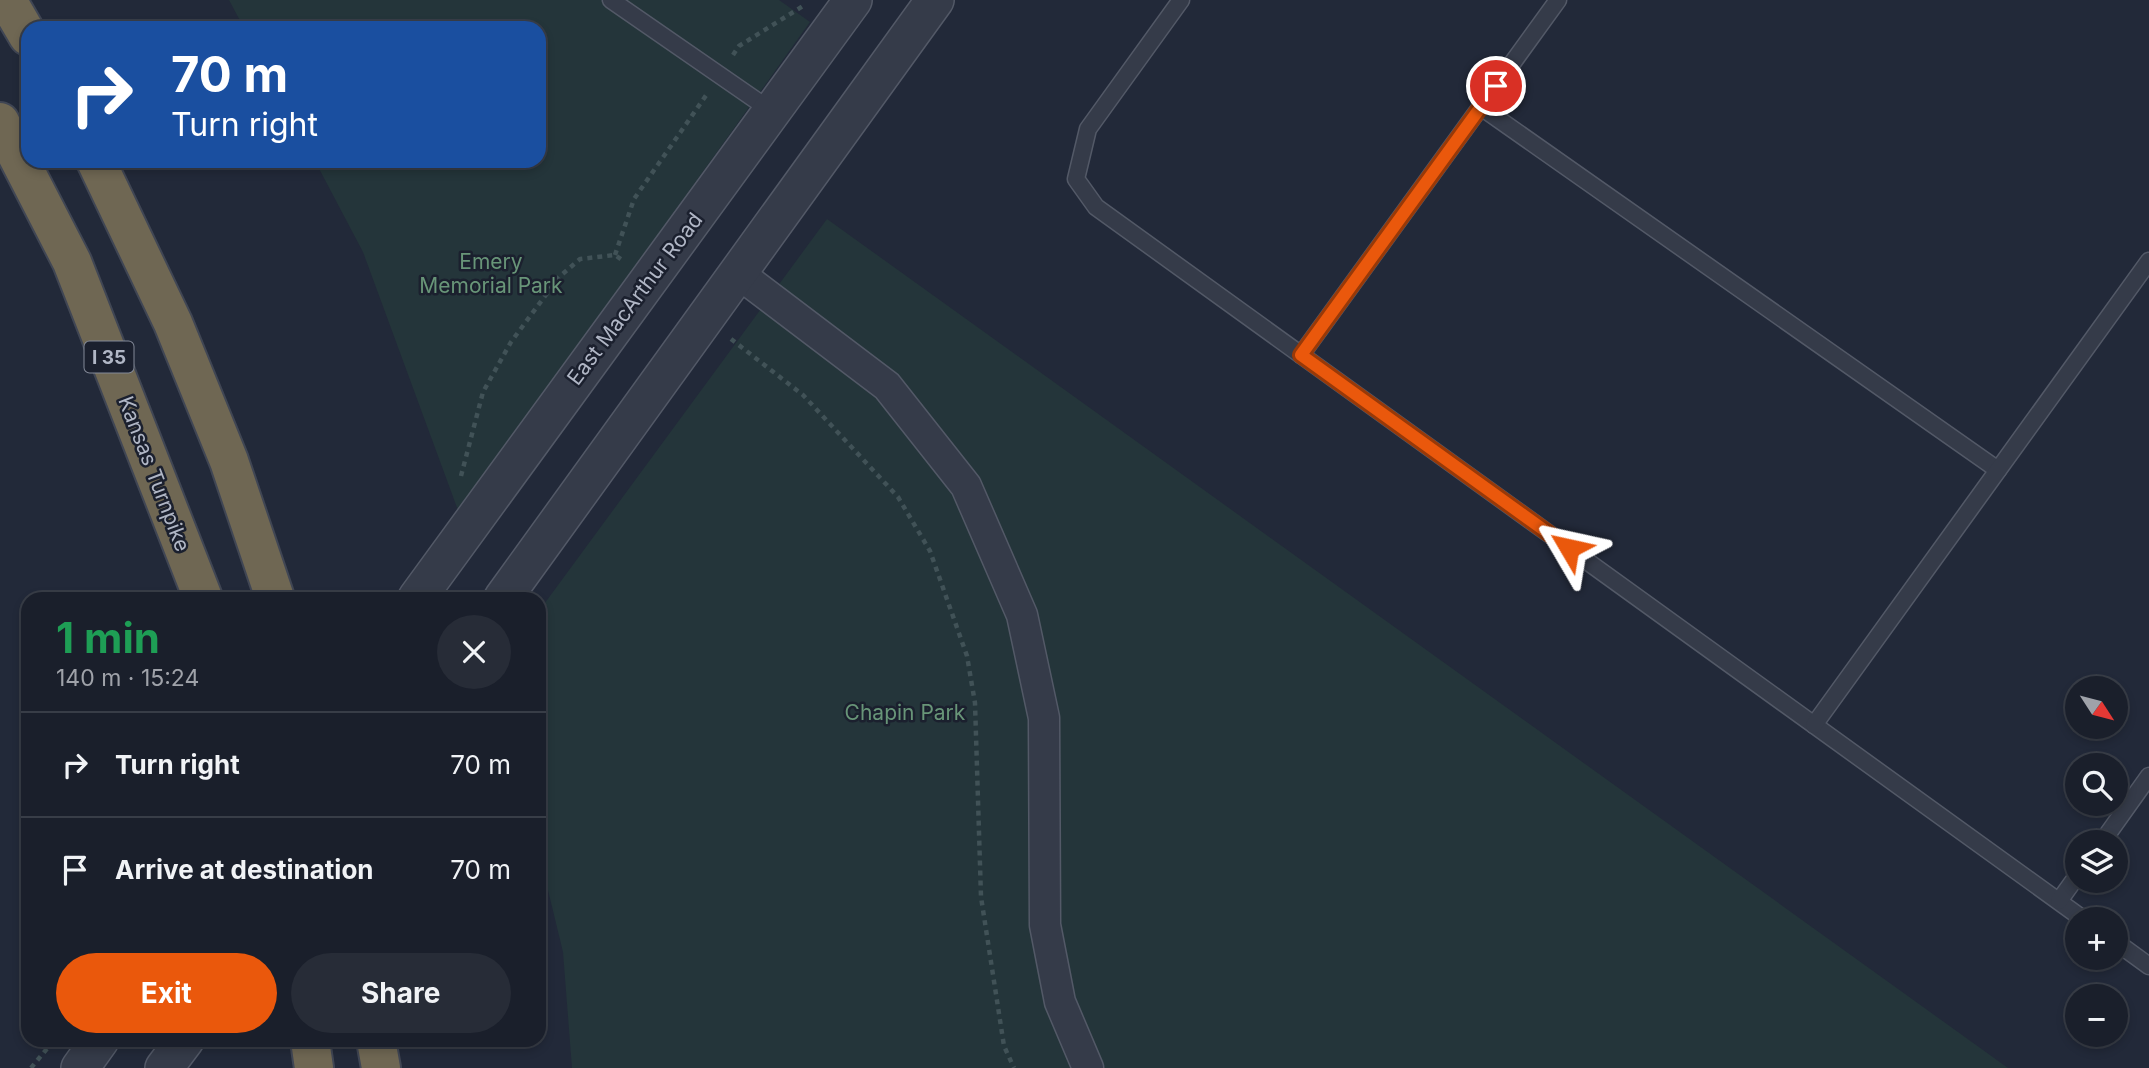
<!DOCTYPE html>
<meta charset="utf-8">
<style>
:root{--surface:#1a1f2b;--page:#272c37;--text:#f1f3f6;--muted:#9fa2a9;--line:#383d47;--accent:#ea580c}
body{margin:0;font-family:Inter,sans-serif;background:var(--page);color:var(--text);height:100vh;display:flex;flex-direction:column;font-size:26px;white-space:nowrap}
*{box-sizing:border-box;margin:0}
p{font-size:23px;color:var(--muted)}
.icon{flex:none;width:38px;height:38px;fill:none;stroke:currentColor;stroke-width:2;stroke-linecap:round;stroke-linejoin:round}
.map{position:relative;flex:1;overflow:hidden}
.side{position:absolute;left:21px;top:592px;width:525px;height:455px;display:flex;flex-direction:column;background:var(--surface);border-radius:21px;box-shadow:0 4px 10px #0003,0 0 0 2px var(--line)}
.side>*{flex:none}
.banner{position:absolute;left:21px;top:21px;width:525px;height:147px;border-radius:21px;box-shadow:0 4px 10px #0003,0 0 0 2px var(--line);background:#1a4fa0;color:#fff;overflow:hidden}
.needle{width:46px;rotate:126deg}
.tools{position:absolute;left:2065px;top:676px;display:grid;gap:14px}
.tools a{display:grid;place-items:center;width:63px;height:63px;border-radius:50%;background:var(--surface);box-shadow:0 4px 10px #0003,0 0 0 2px var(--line);font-size:35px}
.pin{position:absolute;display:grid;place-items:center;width:60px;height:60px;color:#fff;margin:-30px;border:4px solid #fff;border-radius:50%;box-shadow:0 2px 7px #0007}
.me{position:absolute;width:77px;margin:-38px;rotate:306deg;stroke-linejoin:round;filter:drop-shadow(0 0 5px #0008)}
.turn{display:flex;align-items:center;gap:24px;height:147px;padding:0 35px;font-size:32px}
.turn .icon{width:91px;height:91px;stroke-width:2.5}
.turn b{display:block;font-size:49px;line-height:60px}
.round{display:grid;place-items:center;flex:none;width:74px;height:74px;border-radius:37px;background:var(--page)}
.headline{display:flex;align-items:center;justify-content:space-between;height:119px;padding:0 35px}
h1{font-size:42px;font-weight:700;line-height:52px;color:#1e9e55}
.primary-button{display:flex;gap:14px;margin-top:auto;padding:14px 35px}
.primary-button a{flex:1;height:80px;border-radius:42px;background:var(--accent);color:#fff;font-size:28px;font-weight:700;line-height:80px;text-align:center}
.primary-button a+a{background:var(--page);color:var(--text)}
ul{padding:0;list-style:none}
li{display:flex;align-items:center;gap:21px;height:105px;padding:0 35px;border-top:2px solid var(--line)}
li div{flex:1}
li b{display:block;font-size:26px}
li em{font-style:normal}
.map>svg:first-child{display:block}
</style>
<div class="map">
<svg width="2149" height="1068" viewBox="0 0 2149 1068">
<rect width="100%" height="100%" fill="#222939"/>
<!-- green -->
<g fill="#24353a">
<polygon points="229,0 779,0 810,22 459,513 363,252 315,161 539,161 539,28 244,28"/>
<polygon points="827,219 2008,1068 572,1068 563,952 539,853 539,611"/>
</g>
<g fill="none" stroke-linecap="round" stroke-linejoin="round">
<defs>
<g id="service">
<polyline points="611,0 773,112"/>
<polyline points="1181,0 1088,129 1076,179 1096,207 2083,919"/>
<polyline points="1481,107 1998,470"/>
<polyline points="1301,355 1558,0"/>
<polyline points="1814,725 2149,261"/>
<polyline points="2102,842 2149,776"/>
<polyline points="2059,901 2077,876"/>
<polyline points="2116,942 2149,966"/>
</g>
<polyline id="minor" points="738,273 887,386 966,486 1022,615 1044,718 1045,925 1060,1002 1088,1068"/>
<g id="tertiary">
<polyline points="417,598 853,0"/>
<polyline points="503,598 935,0"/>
<polyline points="80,1068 100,1040"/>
<polyline points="164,1068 185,1040"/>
</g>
<g id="motorway">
<polyline points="7,0 28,36"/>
<polyline points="0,122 72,262 203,598"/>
<polyline points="96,161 173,323 229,461 275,598"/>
<polyline points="310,1040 314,1068"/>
<polyline points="376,1040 381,1068"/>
</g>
</defs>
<!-- service casing -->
<use href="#service" stroke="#535967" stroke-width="19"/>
<!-- minor casing -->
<use href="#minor" stroke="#535967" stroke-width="33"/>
<!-- tertiary casing -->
<use href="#tertiary" stroke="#535967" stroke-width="40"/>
<!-- motorway casing -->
<use href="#motorway" stroke="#404654" stroke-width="42"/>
<!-- path -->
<g stroke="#415257" stroke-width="4.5" stroke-dasharray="5 5" stroke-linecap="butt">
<polyline points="733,55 739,46 803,6"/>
<polyline points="615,255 634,199 707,94"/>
<polyline points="731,339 803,395 898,497 930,551 967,656 975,703 981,897 1004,1046 1014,1068"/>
<polyline points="461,476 483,392 511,342 559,277 580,259 615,255 622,260"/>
<polyline points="31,1068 50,1045"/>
</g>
<!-- service -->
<use href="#service" stroke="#353b49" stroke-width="16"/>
<!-- minor -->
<use href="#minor" stroke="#353b49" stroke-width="30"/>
<!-- tertiary -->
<use href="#tertiary" stroke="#353b49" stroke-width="37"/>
<!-- motorway -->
<use href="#motorway" stroke="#6f6753" stroke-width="38"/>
</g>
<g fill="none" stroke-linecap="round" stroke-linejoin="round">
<defs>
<polyline id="route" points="1496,86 1301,355 1569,548"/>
</defs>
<!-- route casing -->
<use href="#route" stroke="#983908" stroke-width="18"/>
<!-- route -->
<use href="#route" stroke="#ea580c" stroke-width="12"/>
</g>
<g text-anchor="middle" stroke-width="5" stroke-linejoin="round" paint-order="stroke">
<!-- shield labels -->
<rect fill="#1b202e" stroke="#838998" stroke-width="2" x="84.5" y="341.5" width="49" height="31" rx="5"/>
<g font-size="19" font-weight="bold" fill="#b0b6c5">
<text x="109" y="364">I 35</text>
</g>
<!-- park labels -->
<g font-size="21" fill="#689578" stroke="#1b202e">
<text x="491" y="269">Emery<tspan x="491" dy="24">Memorial Park</tspan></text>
<text x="905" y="720">Chapin Park</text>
</g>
<!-- street labels -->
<g font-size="21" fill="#b0b6c5" stroke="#1b202e">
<text transform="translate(635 299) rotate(-53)" y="7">East MacArthur Road</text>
<text transform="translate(154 474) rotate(69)" y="7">Kansas Turnpike</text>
</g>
</g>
</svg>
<div class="tools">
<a><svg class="needle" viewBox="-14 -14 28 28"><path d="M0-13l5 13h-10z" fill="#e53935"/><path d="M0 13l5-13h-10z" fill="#9fa2a9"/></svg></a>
<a><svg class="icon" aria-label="search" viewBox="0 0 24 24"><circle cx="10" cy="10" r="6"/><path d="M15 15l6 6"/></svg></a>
<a><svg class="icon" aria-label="layers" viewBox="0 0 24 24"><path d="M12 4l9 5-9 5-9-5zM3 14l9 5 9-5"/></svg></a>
<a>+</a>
<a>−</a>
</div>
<div class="pin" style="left:1496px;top:86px;background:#d93025"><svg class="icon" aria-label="arrive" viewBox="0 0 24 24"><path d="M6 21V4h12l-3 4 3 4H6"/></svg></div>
<svg class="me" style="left:1569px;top:548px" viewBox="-20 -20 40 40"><path d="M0-17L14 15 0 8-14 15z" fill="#ea580c" stroke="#fff" stroke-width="4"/></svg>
<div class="banner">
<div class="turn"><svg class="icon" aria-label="right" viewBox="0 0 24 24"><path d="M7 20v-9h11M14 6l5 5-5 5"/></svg><div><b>70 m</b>Turn right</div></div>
</div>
<section class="side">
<div class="headline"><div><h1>1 min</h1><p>140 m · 15:24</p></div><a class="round"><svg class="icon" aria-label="close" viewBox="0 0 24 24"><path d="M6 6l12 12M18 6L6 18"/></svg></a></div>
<ul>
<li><svg class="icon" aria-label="right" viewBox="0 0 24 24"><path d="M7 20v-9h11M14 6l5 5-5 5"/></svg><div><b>Turn right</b></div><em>70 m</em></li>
<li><svg class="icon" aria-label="arrive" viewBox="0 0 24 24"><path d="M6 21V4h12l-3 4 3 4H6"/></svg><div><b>Arrive at destination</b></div><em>70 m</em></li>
</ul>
<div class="primary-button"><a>Exit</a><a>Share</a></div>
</section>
</div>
